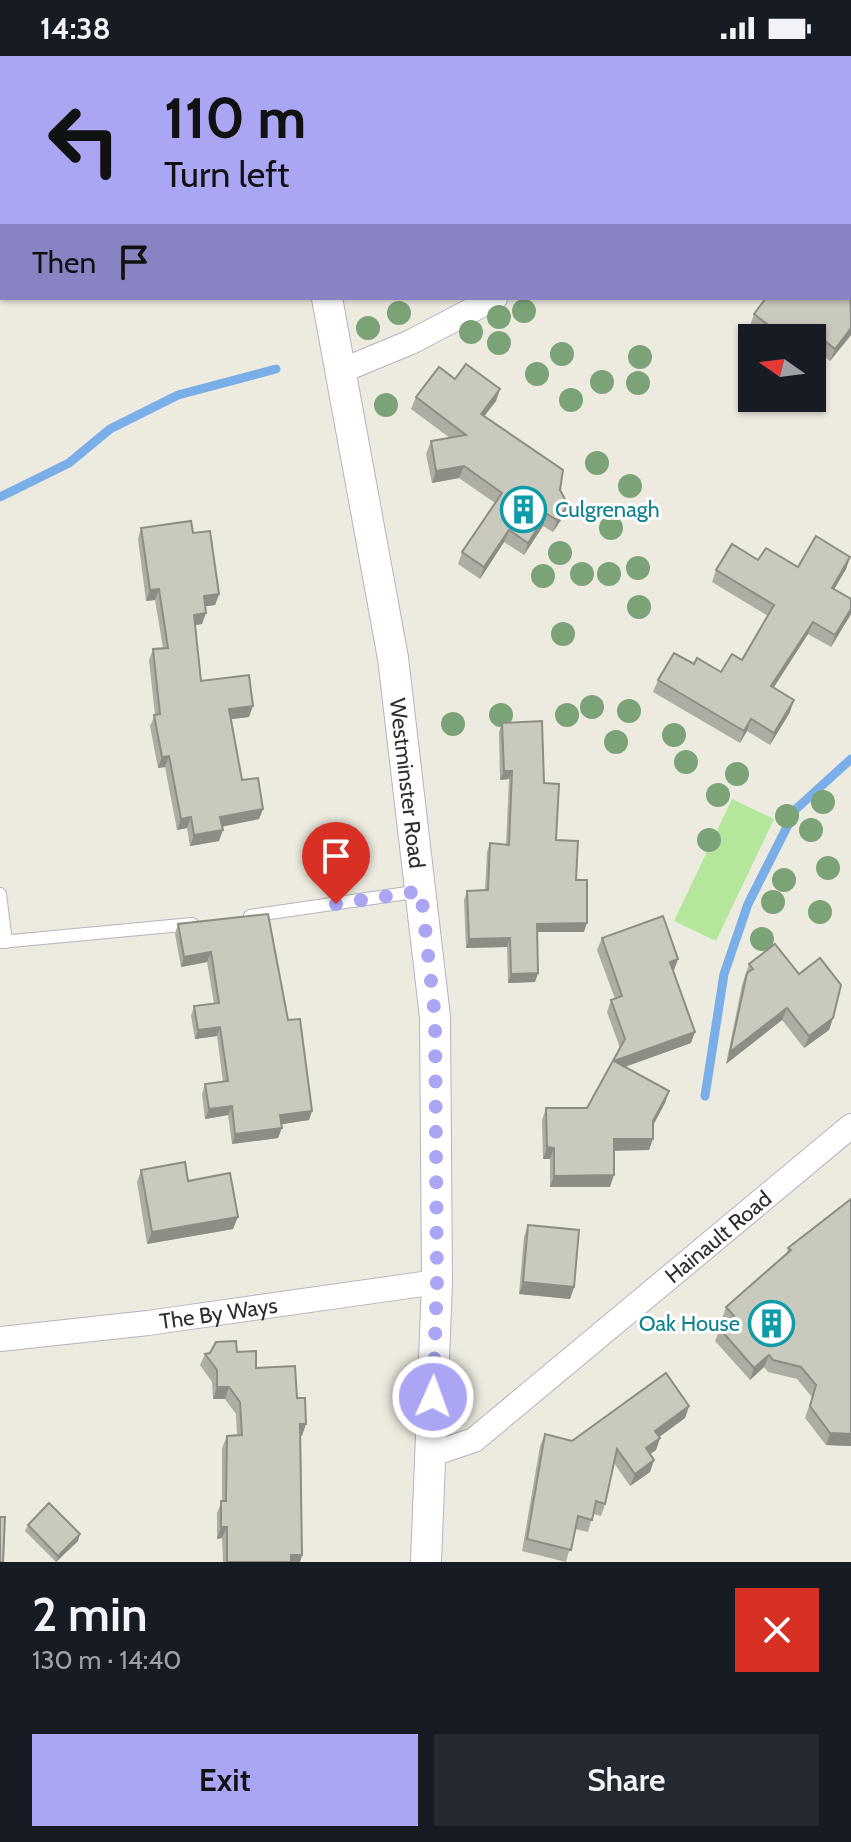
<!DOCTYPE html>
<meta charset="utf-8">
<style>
:root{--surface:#171b24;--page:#242831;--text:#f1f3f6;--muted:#9ea1a6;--accent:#aba6f4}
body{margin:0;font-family:Cabin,sans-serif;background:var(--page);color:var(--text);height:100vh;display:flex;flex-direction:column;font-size:30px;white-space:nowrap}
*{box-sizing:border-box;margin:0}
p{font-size:26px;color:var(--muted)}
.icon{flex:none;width:44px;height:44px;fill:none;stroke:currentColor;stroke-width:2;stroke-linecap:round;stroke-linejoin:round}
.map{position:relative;height:1506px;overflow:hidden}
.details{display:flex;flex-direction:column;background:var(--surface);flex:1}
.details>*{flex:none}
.hud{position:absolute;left:0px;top:0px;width:852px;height:244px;box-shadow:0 2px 6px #0004;background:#aba6f4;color:#111;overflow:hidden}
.needle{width:52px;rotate:284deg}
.fabs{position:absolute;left:738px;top:268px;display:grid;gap:16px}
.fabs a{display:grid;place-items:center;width:88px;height:88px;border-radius:0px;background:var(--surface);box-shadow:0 2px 6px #0004;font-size:40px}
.pin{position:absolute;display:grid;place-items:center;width:68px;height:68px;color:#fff;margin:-82px -34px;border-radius:50% 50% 50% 0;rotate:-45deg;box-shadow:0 0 8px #0007}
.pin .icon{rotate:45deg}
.me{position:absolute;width:88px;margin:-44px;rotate:2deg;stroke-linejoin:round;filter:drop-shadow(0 0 6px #0008)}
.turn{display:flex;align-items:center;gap:28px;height:168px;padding:0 32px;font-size:36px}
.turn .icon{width:104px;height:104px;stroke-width:2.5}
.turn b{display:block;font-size:56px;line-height:68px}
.then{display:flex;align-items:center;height:76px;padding:0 32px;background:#0003;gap:16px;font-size:30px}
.round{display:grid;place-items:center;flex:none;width:84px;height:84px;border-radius:0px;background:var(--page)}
.headline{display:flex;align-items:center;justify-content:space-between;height:136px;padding:0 32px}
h1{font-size:48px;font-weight:600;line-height:60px}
.cta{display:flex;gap:16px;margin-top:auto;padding:16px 32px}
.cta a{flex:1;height:92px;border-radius:0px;background:var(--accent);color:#111;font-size:32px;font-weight:600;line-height:92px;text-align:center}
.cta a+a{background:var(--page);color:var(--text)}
.status{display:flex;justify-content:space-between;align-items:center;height:56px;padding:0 40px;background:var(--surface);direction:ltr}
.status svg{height:22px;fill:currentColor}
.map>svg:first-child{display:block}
</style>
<div class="status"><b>14:38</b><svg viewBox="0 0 49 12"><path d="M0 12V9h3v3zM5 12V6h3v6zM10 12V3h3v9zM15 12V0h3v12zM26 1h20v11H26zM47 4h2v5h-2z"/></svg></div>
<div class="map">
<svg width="851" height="1506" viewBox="0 0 851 1506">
<rect width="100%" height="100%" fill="#edebe0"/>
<!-- pitch -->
<polygon fill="#b4e79c" points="732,743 774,763 716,885 674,865"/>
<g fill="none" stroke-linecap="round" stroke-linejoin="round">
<!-- stream -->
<g stroke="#79aee9" stroke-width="9">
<polyline points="0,441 69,407 110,373 178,339 276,313"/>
<polyline points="705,1040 724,918 748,848 796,753 851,703"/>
</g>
<defs>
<g id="service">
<polyline points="0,838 6,886"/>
<polyline points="250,860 421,835"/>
<polyline points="0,886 192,868"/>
</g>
<g id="minor">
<polyline points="850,56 851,55"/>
<polyline points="341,315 411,286 495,242"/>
<path id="s1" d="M0,1283L148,1267L437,1226"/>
<path id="s2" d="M430,1399L474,1384L851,1070"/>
</g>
<g id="tertiary">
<polyline points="277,0 278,2"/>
<path id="s3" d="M327,242L393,602L435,961L437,1226L426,1506"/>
</g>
</defs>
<!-- service casing -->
<use href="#service" stroke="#b4b3bf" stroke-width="14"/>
<!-- minor casing -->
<use href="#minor" stroke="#b4b3bf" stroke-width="26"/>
<!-- tertiary casing -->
<use href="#tertiary" stroke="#b4b3bf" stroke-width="32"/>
<!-- service -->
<use href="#service" stroke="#fff" stroke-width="12"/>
<!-- minor -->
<use href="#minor" stroke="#fff" stroke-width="24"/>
<!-- tertiary -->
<use href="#tertiary" stroke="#fff" stroke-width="30"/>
</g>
<!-- trees -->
<g fill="#7ca378">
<circle cx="524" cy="255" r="12"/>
<circle cx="399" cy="257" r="12"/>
<circle cx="499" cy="261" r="12"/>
<circle cx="368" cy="272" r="12"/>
<circle cx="471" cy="276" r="12"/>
<circle cx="499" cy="287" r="12"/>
<circle cx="562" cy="298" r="12"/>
<circle cx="640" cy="301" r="12"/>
<circle cx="537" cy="318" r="12"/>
<circle cx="602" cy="326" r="12"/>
<circle cx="638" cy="327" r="12"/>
<circle cx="571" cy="344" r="12"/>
<circle cx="386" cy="349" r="12"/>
<circle cx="597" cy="407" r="12"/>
<circle cx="630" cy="430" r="12"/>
<circle cx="611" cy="472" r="12"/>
<circle cx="560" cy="497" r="12"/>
<circle cx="638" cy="512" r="12"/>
<circle cx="582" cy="518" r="12"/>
<circle cx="609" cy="518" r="12"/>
<circle cx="543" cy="520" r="12"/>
<circle cx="639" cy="551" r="12"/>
<circle cx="563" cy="578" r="12"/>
<circle cx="592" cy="651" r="12"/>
<circle cx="629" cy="655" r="12"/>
<circle cx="501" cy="659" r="12"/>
<circle cx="567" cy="659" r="12"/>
<circle cx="453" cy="668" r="12"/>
<circle cx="674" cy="679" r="12"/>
<circle cx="616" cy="686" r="12"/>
<circle cx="686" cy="706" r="12"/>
<circle cx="737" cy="718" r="12"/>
<circle cx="718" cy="739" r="12"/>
<circle cx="823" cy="746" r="12"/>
<circle cx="787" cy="760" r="12"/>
<circle cx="811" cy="774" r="12"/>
<circle cx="709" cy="784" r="12"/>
<circle cx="828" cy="812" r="12"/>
<circle cx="784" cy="824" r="12"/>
<circle cx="773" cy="846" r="12"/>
<circle cx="820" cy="856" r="12"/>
<circle cx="762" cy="883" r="12"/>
</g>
<!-- wall -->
<g fill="#adada3">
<polygon points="164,0 183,0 182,2 167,2"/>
<polygon points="669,0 701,0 699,2 672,2"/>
<polygon points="851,210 851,279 830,305 816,294 812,299 812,282 765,282 750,270 754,258 850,242"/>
<polygon points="455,323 500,333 496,345 484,361 560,434 568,449 563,461 553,476 543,470 524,499 504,486 480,523 458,508 462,496 495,447 459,422 432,427 426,398 431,385 450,382 411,353 416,341"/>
<polygon points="141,472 193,477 219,538 215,549 205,550 202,568 195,569 201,625 249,661 231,663 242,724 263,753 259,763 222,770 219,785 190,790 187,772 177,774 165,711 158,712 150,670 155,659 149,604 153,593 163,592 155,544 146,545 138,483"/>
<polygon points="850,501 846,513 834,533 851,543 851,558 831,591 808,578 773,632 790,656 770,689 747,675 740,687 653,636 658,624 694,608 721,616 742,604 768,560 712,526 716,514 758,504 798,511"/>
<polygon points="502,667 544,727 556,784 576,824 584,876 537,876 538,917 535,926 508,927 507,891 466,892 464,844 467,835 485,834 487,796 490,787 506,788 509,723 500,724 499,676"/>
<polygon points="178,868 288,964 312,1055 309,1064 281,1068 278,1082 232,1088 228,1059 205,1063 202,1038 205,1028 223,1026 217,980 195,983 191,960 194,950 214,947 207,906 181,911 175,878"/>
<polygon points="602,882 678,903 673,915 691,987 625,1011 669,1035 665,1047 653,1069 649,1094 614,1094 610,1131 550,1131 550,1103 543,1103 542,1064 546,1052 587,1052 620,992 607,956 611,944 615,943 597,894"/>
<polygon points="749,908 833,962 829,974 804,992 782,964 726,1008 742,929"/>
<polygon points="141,1114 188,1125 233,1173 147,1188 137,1126"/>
<polygon points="851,1143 851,1390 826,1389 805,1362 812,1341 797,1323 768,1316 764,1311 750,1324 715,1285 720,1273 726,1268 722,1263 726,1251 786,1199 788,1192"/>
<polygon points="528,1169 574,1231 570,1243 519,1238 524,1181"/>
<polygon points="237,1296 297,1342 302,1380 301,1380 302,1499 300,1506 223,1506 222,1482 217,1483 217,1457 222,1445 222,1392 227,1380 237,1380 236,1358 225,1343 213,1343 212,1326 200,1309 205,1298"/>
<polygon points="689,1350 685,1362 659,1381 660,1382 656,1394 650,1398 654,1404 650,1416 630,1430 614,1407 605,1448 601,1460 593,1458 588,1476 575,1473 566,1506 522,1495 540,1390 545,1378 572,1385"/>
<polygon points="28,1469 78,1485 56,1506 25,1475"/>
</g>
<!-- shaded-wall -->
<g fill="#8d8d85">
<polygon points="851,272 851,279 830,305 835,293"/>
<polygon points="821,282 816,294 812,299 812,293"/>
<polygon points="500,333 496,345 476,370 481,358"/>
<polygon points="464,410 459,422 432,427 436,415"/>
<polygon points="568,449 563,461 553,476 557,464"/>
<polygon points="547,458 543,470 524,499 528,487"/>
<polygon points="509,474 504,486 480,523 484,511"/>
<polygon points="850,501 846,513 828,544 832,532"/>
<polygon points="159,533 155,544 146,545 150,534"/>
<polygon points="219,538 215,549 200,551 204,540"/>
<polygon points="851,553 851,558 831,591 835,579"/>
<polygon points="206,557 202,568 190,570 194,559"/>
<polygon points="813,566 808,578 767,642 771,630"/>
<polygon points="794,644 790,656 770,689 774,677"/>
<polygon points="253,650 249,661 225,664 229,653"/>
<polygon points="751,663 747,675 740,687 744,675"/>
<polygon points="169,700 165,711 158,712 162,701"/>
<polygon points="504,715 512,715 509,723 500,724"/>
<polygon points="263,753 259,763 216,772 220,761"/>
<polygon points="191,761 187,772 177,774 181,763"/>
<polygon points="223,774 219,785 190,790 194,779"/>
<polygon points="587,867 584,876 534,876 537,868"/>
<polygon points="510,882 507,891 466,892 469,883"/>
<polygon points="211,896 207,906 181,911 184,901"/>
<polygon points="678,903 674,914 666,917 670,906"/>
<polygon points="538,917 535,926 508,927 511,918"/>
<polygon points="787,952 782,964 726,1008 730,996"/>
<polygon points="833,962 829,974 804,992 809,980"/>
<polygon points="220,971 217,980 195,983 198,974"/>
<polygon points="695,976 691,987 610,1016 614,1005"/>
<polygon points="669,1035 665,1047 649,1077 653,1065"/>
<polygon points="232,1050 228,1059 205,1063 209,1053"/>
<polygon points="312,1055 309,1064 277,1069 280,1059"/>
<polygon points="282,1072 278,1082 232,1088 235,1078"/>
<polygon points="614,1083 653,1083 649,1094 610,1095"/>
<polygon points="547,1091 554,1092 550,1103 543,1103"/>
<polygon points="614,1119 610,1131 550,1131 554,1120"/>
<polygon points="238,1161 233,1173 147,1188 152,1176"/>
<polygon points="523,1226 574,1231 570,1243 519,1238"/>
<polygon points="769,1299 764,1311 750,1324 754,1312"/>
<polygon points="217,1331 229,1331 225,1343 213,1343"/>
<polygon points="689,1350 685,1362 651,1387 655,1375"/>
<polygon points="300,1368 306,1368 302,1380 296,1380"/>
<polygon points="830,1377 851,1378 851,1390 826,1389"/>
<polygon points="660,1382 656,1394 641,1404 646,1392"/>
<polygon points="654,1404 650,1416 630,1430 635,1418"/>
<polygon points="221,1471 227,1471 222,1482 217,1483"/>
<polygon points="80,1478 78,1485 56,1506 58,1500"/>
<polygon points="291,1499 302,1499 300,1506 288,1506"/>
</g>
<!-- building -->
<g fill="#c9c9be" stroke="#8d8d85" stroke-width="2">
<polygon points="381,0 431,0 432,2 377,2"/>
<polygon points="592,0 600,0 601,2 588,2"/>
<polygon points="850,209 851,272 835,293 821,282 812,293 812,282 777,282 780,278 754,258 766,242 850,242"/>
<polygon points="466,308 500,333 481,358 563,414 560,434 568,449 557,464 547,458 528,487 509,474 484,511 462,496 502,437 464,410 436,415 431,385 466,379 416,341 439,311 455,323"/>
<polygon points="191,465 193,477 210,475 219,538 204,540 206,557 194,559 201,625 249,619 253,650 229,653 242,724 258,722 263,753 220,761 223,774 194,779 191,761 181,763 169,700 162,701 154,659 160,658 153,593 168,592 159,533 150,534 141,472"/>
<polygon points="816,480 850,501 832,532 851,543 851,553 835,579 813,566 771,630 794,644 774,677 751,663 744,675 658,624 674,597 694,608 697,602 721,616 732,598 742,604 774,549 716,514 732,488 758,504 766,492 798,511"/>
<polygon points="542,665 544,727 559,728 556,784 578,785 576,824 587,824 587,867 537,868 538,917 511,918 510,882 469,883 467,835 488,834 490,787 509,789 512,715 504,715 502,667"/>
<polygon points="268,858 288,964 300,963 312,1055 280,1059 282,1072 235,1078 232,1050 209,1053 205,1028 228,1025 220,971 198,974 194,950 219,947 211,896 184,901 178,868"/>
<polygon points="663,860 678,903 670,906 695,976 614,1005 669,1035 653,1065 653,1083 614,1083 614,1119 554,1120 554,1092 547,1091 546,1052 587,1052 625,983 611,944 622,940 602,882"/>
<polygon points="775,888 799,918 820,902 841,929 833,962 809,980 787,952 730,996 747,917 753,913 749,908"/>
<polygon points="185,1106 188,1125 230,1117 238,1161 152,1176 141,1114"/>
<polygon points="851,1143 851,1378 830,1377 810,1350 816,1329 801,1311 773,1304 769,1299 754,1312 720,1273 734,1260 726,1251 791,1194 788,1192"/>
<polygon points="528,1169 579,1174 574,1231 523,1226"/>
<polygon points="236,1285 237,1296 256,1295 256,1312 295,1310 297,1342 305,1342 306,1368 300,1368 302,1499 291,1499 291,1506 227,1506 227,1471 221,1471 221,1445 226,1445 227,1380 242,1379 240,1346 229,1331 217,1331 217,1314 205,1298 210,1297 216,1286"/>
<polygon points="666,1317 689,1350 655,1375 660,1382 646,1392 654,1404 635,1418 617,1393 605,1448 596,1445 592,1464 578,1460 571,1494 527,1483 545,1378 572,1385"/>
<polygon points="49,1447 80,1478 58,1500 28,1469"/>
<polygon points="0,1461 5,1461 3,1506 0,1506"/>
</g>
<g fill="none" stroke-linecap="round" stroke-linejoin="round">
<!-- route -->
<polyline stroke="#aba6f4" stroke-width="14" stroke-dasharray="0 25.2" points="336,848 421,835 435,961 437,1226 433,1341"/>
</g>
<!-- icons -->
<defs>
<symbol id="building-ring" viewBox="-11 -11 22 22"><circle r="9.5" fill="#fff" stroke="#0f9aa8" stroke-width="1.5"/><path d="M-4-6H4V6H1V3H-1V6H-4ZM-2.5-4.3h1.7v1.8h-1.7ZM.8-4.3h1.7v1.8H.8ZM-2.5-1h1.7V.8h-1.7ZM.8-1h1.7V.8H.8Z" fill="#0f9aa8"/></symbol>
</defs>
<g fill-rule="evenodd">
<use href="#building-ring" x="498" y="428" width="51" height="51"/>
<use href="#building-ring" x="746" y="1242" width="51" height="51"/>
</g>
<g text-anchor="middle" stroke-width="6" stroke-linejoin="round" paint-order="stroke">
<!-- culture labels -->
<g font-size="22" fill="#0d838f" stroke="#fff" text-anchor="start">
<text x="555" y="461">Culgrenagh</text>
<text x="740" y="1275" text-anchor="end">Oak House</text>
</g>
<!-- street labels -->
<g font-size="22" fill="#2d2d2d" stroke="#fff">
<text dy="8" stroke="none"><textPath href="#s3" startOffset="492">Westminster Road</textPath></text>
<text dy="8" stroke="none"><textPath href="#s2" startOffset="364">Hainault Road</textPath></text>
<text dy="8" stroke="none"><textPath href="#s1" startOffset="220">The By Ways</textPath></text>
</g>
</g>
</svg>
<div class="fabs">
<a><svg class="needle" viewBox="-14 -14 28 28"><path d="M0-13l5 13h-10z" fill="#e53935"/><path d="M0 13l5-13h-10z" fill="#9ea1a6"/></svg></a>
</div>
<div class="pin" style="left:336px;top:848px;background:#d93025"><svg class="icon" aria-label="arrive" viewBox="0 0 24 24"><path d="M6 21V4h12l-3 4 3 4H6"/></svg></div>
<svg class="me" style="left:433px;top:1341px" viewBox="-20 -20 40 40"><circle r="17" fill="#aba6f4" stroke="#fff" stroke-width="3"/><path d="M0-11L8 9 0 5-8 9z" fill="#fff"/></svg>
<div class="hud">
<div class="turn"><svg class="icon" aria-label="left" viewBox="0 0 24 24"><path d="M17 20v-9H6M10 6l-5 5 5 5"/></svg><div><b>110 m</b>Turn left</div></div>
<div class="then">Then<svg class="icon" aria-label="arrive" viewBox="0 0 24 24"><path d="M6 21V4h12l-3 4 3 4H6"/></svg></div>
</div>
</div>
<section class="details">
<div class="headline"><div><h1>2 min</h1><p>130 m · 14:40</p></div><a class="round" style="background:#d93025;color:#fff"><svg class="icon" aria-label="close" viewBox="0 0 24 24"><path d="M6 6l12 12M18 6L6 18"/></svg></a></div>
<div class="cta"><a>Exit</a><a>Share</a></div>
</section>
